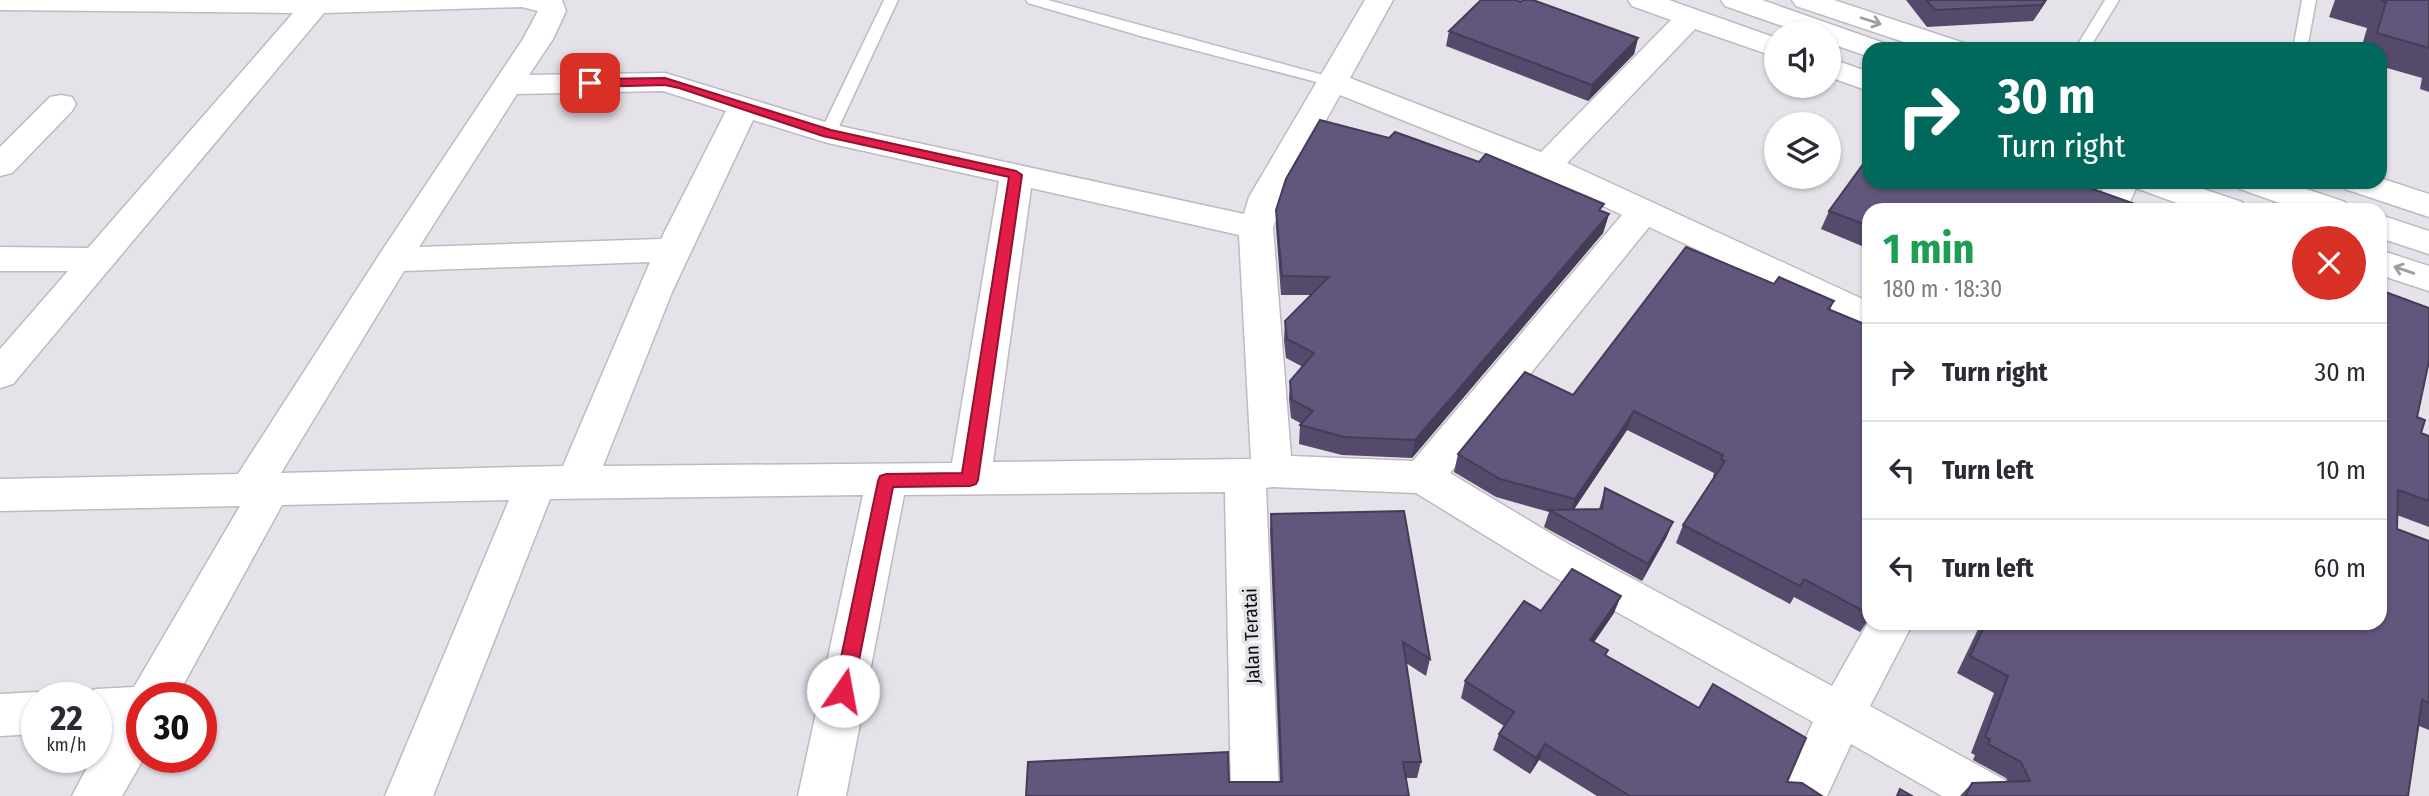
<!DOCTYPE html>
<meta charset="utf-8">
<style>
:root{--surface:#fff;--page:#f7f7f7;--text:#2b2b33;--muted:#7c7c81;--line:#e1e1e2}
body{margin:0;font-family:"Fira Sans Condensed",sans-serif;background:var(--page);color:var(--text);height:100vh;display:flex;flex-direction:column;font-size:26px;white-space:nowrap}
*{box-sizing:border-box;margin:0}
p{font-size:23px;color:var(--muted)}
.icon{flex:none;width:38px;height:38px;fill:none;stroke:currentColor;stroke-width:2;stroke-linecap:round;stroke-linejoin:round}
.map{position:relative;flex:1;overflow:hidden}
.details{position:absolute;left:1862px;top:203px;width:525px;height:427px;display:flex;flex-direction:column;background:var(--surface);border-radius:21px;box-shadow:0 2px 5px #0004}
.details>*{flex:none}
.hud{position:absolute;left:1862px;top:42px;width:525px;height:147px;border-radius:21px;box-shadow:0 2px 5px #0004;background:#00695c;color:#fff;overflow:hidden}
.buttons{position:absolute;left:1764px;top:21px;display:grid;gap:14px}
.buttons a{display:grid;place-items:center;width:77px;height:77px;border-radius:50%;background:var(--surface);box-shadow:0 2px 5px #0004;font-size:35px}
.speed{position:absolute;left:21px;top:682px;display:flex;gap:14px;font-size:35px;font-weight:700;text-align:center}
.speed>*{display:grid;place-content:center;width:91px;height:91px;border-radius:50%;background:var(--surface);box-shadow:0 2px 5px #0004;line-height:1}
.speed small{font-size:18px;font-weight:400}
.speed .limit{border:10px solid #d22;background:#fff;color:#111}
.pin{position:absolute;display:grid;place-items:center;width:60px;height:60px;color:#fff;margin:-30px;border-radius:14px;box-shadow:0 4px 10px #0006}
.me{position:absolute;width:77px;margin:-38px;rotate:12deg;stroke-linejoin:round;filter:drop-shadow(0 0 5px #0008)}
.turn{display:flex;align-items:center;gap:24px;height:147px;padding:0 21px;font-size:32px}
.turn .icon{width:91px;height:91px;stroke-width:2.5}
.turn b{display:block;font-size:49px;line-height:60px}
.round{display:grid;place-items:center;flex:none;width:74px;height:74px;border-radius:37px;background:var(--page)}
.summary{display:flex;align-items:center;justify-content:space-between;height:119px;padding:0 21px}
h1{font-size:42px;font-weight:700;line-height:52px;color:#1e9e55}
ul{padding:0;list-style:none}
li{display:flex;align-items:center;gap:21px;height:98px;padding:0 21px;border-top:2px solid var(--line)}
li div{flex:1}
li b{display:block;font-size:26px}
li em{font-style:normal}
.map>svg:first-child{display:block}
</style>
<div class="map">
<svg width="2429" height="796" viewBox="0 0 2429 796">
<rect width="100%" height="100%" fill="#e5e2ea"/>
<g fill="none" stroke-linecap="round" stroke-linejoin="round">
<defs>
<g id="service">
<polygon points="884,0 898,0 836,133 834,136 822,136 820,133"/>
<polygon points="1026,0 1048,0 1338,79 1341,82 1333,87 1328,85 1144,37 1028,3"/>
<polygon points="2105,0 2119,0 2089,49 2075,49"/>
<polygon points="2302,0 2316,0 2307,49 2293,49"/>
</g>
<g id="minor">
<path d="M0,0H562L566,11L553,39L529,75L665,73L835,125L1244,214L1249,197L1365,0H1393L1350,78L1541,152L1671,20L1632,6L1628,0H1669L1776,38V57L1695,29L1567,163L1869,302V330L1649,227L1450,473L1570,545L1832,686L1869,621V623H1913L1870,706L2005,780L2012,796H1942L1851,744L1827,796H1778L1813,722L1540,569L1416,493L1272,487L1266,488L1279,796H1231L1225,492L904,495L846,796H798L863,495L550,499L433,796H385L509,500L282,505L176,698H142L144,758L122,796H72L92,758H96V750L108,730L96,731V698H78L80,695L96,689L134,687L240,506L0,511V479L238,474L381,252L523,39L538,11L522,7L324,13L13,384L0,388V349L68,271H0V247L88,248L293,13L0,10ZM663,91L726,111L661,239L419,247L517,94ZM1340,95L1534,173L1622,215L1413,461L1291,456L1273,228L1283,197ZM753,120L828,143L999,181L952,463L603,466L672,292ZM1031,188L1239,235L1251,459L993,462ZM650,262L563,466L281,473L404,271Z"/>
<polygon points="1792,0 1834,0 1964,43 1969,49 1925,49 1796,6"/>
<polygon points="1829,58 1869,72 1869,91 1829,77"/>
<polygon points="61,95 72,97 76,104 72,111 12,173 0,176 0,147 50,97"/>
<polygon points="2380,178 2429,194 2429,217 2345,189 2341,182 2380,182"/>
<polygon points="2105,182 2182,182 2242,202 2247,210 2196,210 2136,188 2128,207 2116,210 2104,207 2099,199"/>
<polygon points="2380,250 2429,266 2429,291 2380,275"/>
<polygon points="37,692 54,698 37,698 37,734 0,736 0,694"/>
</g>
<g id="secondary">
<polygon points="1721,0 1762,0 1884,43 1889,49 1869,49 1869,57 1864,55 1829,43 1829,33 1802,33 1725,6"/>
<polygon points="2236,182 2285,182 2345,202 2350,210 2299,210 2240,189"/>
<polygon points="2380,215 2429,231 2429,254 2380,238"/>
</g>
</defs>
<!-- service casing -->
<use href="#service" stroke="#bdbac2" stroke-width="3"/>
<!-- minor casing -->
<use href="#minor" stroke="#bdbac2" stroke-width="3"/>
<!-- secondary casing -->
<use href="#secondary" stroke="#bdbac2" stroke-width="3"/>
<!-- service -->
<use href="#service" fill="#fff" fill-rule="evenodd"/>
<!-- minor -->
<use href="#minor" fill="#fff" fill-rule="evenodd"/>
<!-- secondary -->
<use href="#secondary" fill="#fff" fill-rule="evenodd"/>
</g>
<!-- wall -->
<g fill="#554a6b">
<polygon points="1906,0 2047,0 2033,21 1927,27"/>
<polygon points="2335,0 2429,0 2429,92 2420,89 2422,78 2380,66 2380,49 2361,49 2367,28 2329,17"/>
<polygon points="1449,31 1638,38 1634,54 1588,101 1446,46"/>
<polygon points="1869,156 1869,182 2073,182 2145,208 2147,204 2164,210 1869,210 1869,249 1821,229 1829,211"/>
<polygon points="1276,210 1602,211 1609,214 1603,233 1412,458 1342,455 1299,444 1300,425 1302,424 1291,418 1289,399 1290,381 1303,367 1286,358 1284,340 1285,321 1311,295 1281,295 1276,228"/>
<polygon points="1774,284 1834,301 1830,310 1869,326 1869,619 1860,632 1794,597 1790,604 1676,543 1683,525 1714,477 1713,477 1714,473 1627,430 1574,509 1599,509 1605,488 1673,522 1666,538 1642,581 1544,527 1549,512 1496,497 1454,472 1458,454 1573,395"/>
<polygon points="2380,290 2421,433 2429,436 2429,527 2397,515 2397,529 2429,541 2429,730 2419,726 2408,796 1960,796 1972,783 2008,782 2006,778 1973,760 1975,755 1971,753 1994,693 1957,673 1981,623 2380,623"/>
<polygon points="1271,514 1430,659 1426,676 1406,663 1421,762 1417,778 1406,778 1409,796 1280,782 1270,531"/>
<polygon points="1541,611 1614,613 1594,642 1606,655 1787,782 1822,796 1597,796 1539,760 1530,774 1493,750 1499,734 1504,726 1461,698 1465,681"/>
</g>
<!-- shaded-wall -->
<g fill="#453c57">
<polygon points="2045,0 2047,0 2033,21 2042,5"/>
<polygon points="1638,38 1634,54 1588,101 1592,85"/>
<polygon points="1609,214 1603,233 1412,458 1415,440"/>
<polygon points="1634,411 1627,430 1569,517 1575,499"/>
<polygon points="1673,522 1666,538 1642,581 1648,564"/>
<polygon points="1621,596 1614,613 1584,657 1590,640"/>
<polygon points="1545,744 1539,760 1530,774 1536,758"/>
</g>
<!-- building -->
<g fill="#63567c" stroke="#453c57" stroke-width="2">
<polygon points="1481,0 1516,0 1521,2 1522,0 1533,0 1638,38 1592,85 1449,31"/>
<polygon points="1926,0 2045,0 2042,5 1935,10"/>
<polygon points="2381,0 2429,0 2429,48 2377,33 2386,2"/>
<polygon points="1320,120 1389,138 1395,132 1479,162 1486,154 1604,204 1599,210 1609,214 1415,440 1344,437 1300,425 1313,411 1292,400 1290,381 1314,353 1287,339 1285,321 1329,277 1282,276 1276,210 1286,179"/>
<polygon points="1869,156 1869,182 2073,182 2146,208 2147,204 2164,210 1869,210 1869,226 1829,211"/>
<polygon points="1686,247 1774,284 1779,277 1834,301 1828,309 1869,326 1869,614 1804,579 1800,586 1683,525 1725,461 1721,459 1723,455 1634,411 1575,499 1500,479 1458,454 1525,372 1573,395"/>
<polygon points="2380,290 2429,308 2429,361 2417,417 2425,420 2421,433 2429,436 2429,501 2398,490 2397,529 2429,541 2429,703 2422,700 2408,796 1966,796 1972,783 2030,781 2021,762 1988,744 1990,739 1985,737 2008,676 1970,656 1986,623 2380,623"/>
<polygon points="1605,488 1673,522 1648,564 1549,510 1602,509"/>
<polygon points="1404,511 1430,659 1403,642 1421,762 1403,762 1409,796 1026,796 1028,762 1228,752 1229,782 1282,782 1271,514"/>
<polygon points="1572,569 1621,596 1590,640 1608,650 1605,655 1699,708 1713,684 1806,738 1787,782 1802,783 1822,796 1630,796 1545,744 1536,758 1499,734 1514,712 1465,681 1524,601 1541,611"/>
<polygon points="1900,789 1912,796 1897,796"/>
</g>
<!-- one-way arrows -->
<defs><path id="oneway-shaft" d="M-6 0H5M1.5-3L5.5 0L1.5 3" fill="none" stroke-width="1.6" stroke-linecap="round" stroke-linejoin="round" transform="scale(1.75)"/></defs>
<g stroke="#9e9e9f">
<use href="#oneway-shaft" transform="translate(1871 21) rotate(18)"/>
<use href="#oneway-shaft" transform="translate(2404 270) rotate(-161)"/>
</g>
<!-- route -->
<polygon fill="#e11d48" stroke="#92132f" stroke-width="2" points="665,78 831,130 1016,171 1022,175 978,480 976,484 970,486 893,487 853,691 850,697 843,699 837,697 834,691 878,481 880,476 886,474 962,473 1009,177 823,136 679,88 665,85 590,87 584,83 590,79"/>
<g text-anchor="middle" stroke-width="7" stroke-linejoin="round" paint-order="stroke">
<!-- street labels -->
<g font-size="19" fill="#0d0d0f" stroke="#e5e2ea">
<text transform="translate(1251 636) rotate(-92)" y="7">Jalan Teratai</text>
</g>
</g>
</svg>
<div class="buttons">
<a><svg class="icon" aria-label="sound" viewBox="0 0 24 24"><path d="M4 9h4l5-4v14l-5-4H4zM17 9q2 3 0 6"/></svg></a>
<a><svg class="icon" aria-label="layers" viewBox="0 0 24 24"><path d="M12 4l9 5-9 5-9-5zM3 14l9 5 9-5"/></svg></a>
</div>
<div class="speed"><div>22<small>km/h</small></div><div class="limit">30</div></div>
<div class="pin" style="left:590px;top:83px;background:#d93025"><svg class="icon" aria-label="arrive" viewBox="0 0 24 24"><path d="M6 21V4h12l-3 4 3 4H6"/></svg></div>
<svg class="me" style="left:843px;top:691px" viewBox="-20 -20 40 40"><circle r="19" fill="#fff"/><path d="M0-13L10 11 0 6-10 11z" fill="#e11d48"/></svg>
<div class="hud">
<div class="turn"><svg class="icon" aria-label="right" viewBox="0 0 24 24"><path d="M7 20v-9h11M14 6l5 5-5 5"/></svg><div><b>30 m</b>Turn right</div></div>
</div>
<section class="details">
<div class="summary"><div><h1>1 min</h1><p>180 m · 18:30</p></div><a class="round" style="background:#d93025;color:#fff"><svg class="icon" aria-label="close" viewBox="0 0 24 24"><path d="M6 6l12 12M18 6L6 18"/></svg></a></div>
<ul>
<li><svg class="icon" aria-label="right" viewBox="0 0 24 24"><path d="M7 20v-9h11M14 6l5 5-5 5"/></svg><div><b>Turn right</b></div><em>30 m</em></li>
<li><svg class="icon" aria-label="left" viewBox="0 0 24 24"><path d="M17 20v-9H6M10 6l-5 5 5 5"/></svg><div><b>Turn left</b></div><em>10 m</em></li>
<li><svg class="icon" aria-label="left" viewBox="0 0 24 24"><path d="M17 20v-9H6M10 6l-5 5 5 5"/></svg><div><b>Turn left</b></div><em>60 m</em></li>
</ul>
</section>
</div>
